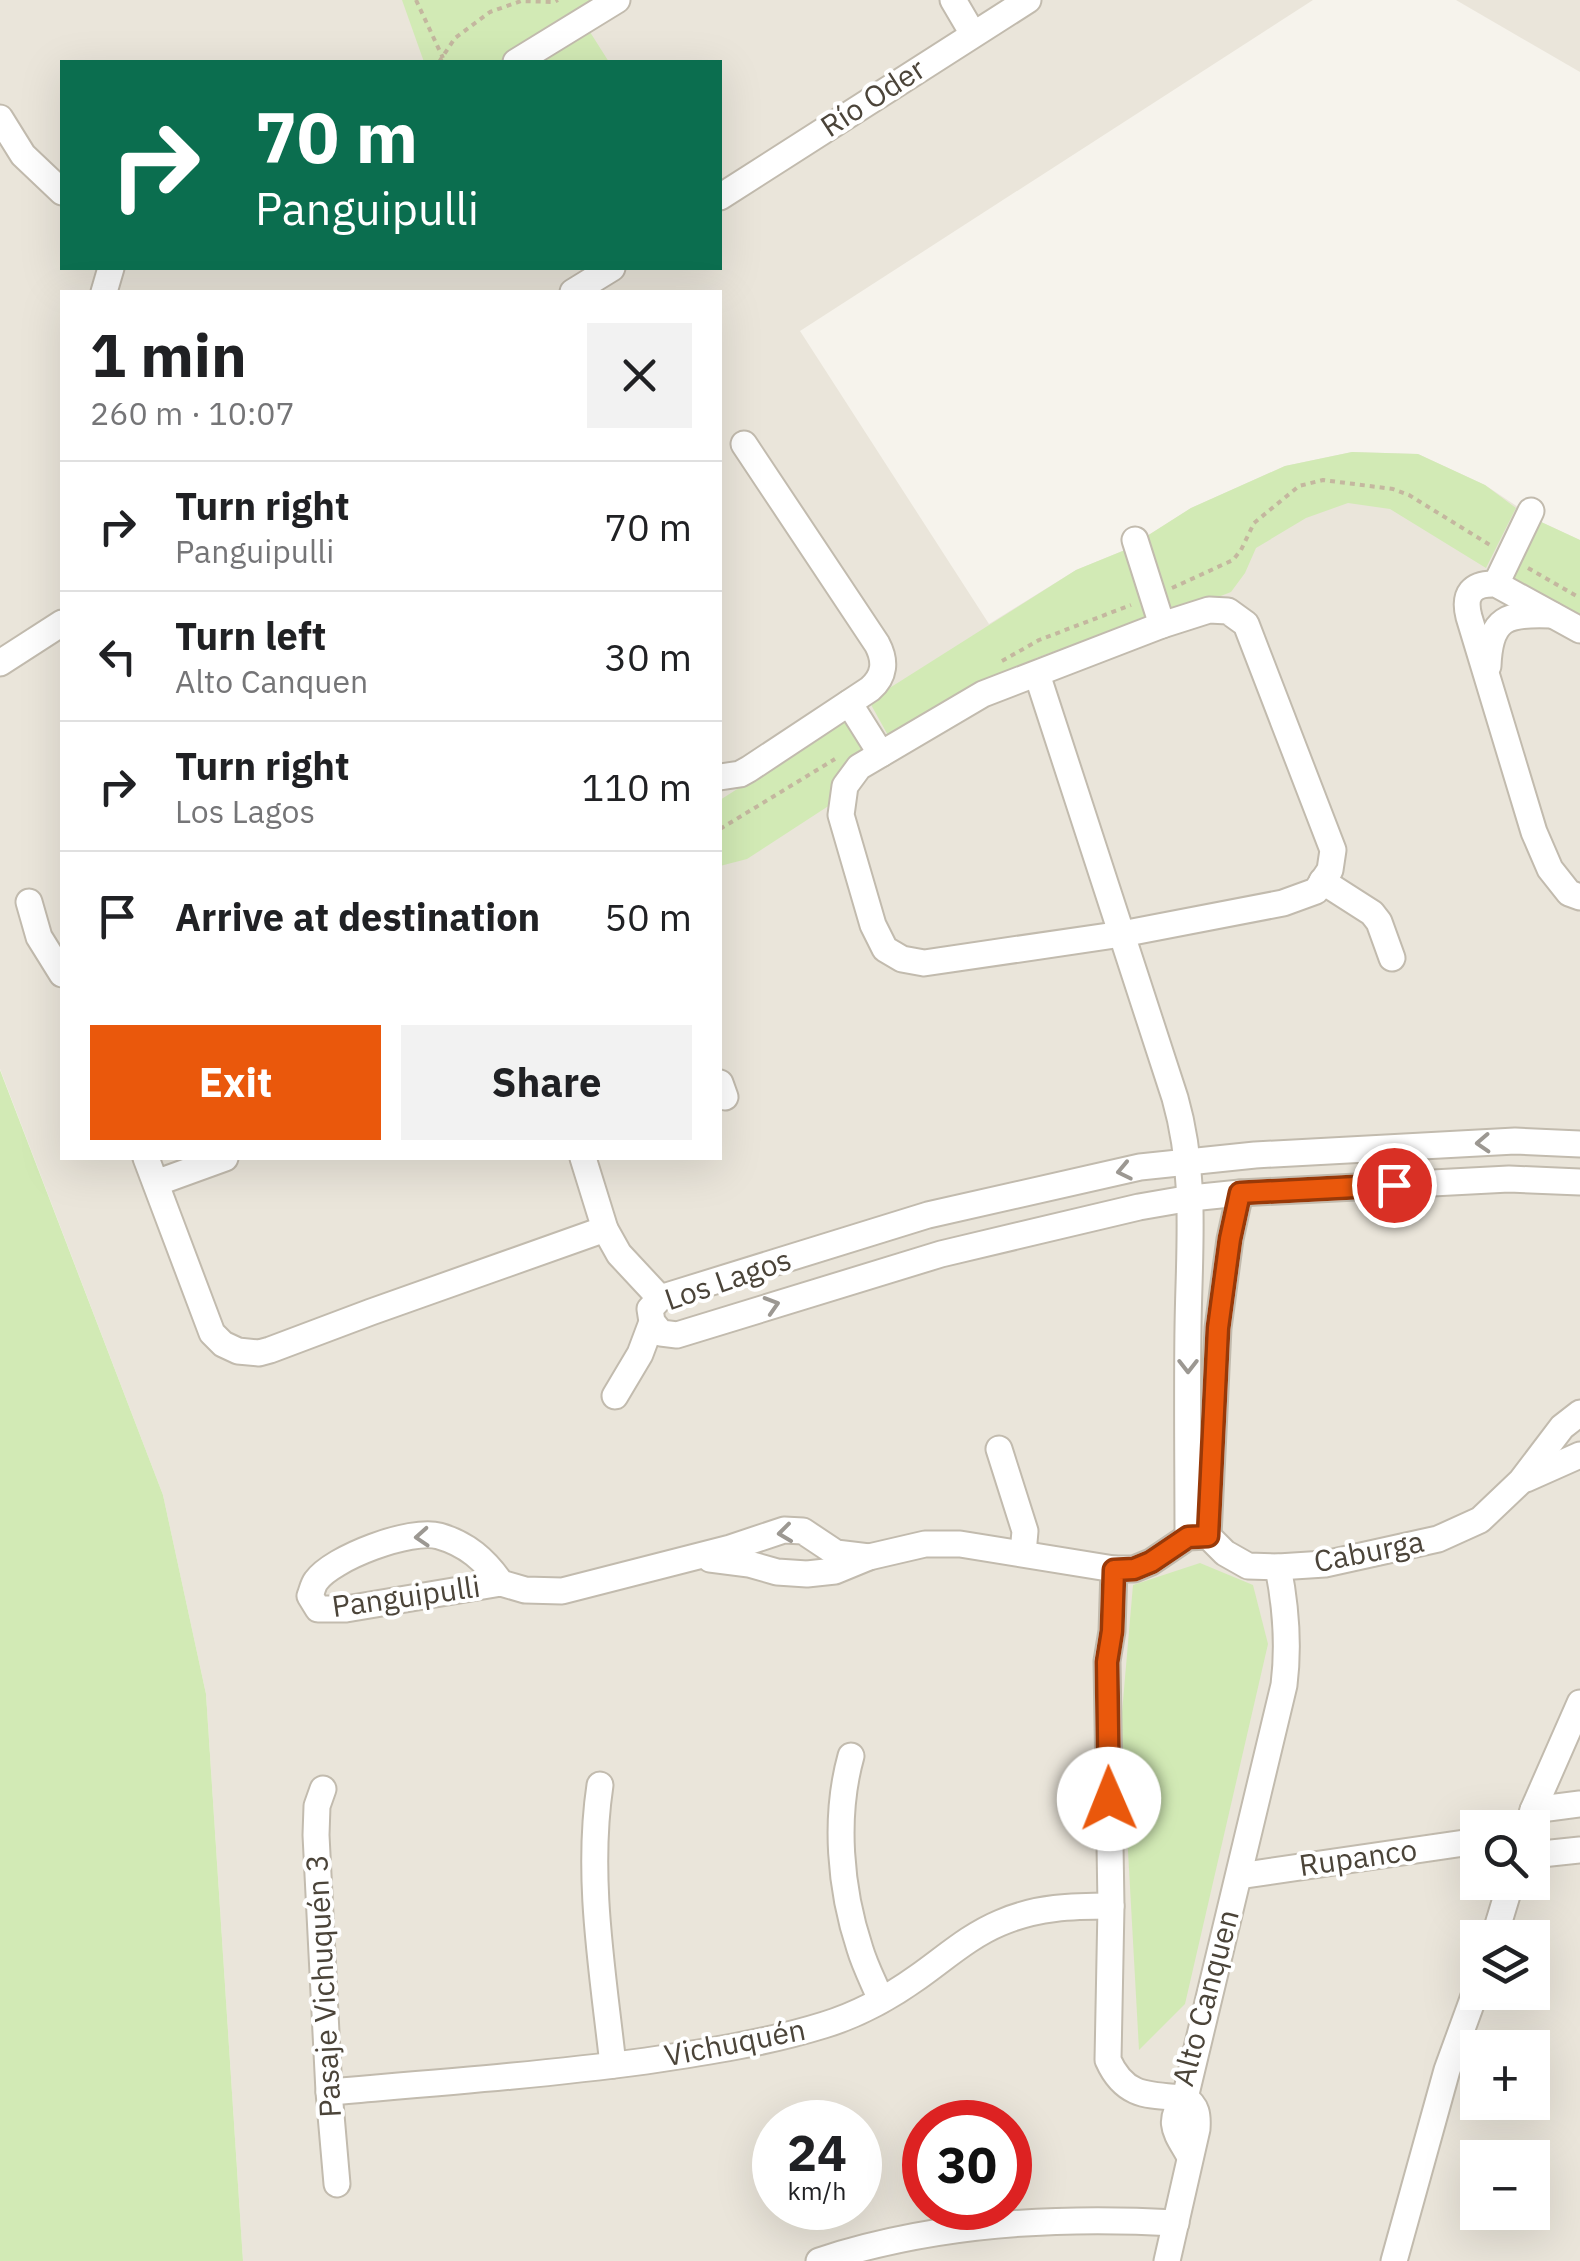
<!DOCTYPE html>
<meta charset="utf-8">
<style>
:root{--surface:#fff;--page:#f2f2f2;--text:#202124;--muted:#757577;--line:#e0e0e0;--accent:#ea580c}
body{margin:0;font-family:"IBM Plex Sans",sans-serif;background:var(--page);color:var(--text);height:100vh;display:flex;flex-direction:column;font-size:38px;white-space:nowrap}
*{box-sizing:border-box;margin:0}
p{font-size:32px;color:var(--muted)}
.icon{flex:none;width:55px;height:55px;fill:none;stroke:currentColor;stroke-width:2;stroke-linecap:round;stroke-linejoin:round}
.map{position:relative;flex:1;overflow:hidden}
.sheet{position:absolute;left:60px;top:290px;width:662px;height:870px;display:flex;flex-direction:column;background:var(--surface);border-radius:0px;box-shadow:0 10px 40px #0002}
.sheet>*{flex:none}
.banner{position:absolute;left:60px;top:60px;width:662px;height:210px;border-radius:0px;box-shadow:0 10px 40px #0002;background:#0b6e4f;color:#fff;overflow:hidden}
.fabs{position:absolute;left:1460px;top:1810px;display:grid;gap:20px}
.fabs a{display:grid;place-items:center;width:90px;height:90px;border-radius:0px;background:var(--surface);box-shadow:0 10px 40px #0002;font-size:50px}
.speed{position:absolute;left:752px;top:2100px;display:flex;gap:20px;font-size:50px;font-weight:700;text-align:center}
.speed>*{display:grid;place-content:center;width:130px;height:130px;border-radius:50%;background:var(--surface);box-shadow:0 10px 40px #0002;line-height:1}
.speed small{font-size:25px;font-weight:400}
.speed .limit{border:15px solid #d22;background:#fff;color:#111}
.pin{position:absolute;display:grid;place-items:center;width:85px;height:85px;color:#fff;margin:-42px;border:5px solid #fff;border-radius:50%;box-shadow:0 2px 10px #0007}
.me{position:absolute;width:110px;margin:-55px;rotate:359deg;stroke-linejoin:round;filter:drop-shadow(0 0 8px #0008)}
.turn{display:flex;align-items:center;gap:35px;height:210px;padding:0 30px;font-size:45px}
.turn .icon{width:130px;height:130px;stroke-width:2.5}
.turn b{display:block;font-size:70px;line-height:85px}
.round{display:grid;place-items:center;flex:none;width:105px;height:105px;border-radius:0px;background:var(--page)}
.head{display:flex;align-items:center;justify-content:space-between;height:170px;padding:0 30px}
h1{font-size:60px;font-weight:700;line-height:75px}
.primary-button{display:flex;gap:20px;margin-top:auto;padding:20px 30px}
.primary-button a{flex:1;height:115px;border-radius:0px;background:var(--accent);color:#fff;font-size:40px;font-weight:700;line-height:115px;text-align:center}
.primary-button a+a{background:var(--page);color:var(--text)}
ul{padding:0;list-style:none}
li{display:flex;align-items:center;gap:30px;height:130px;padding:0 30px;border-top:2px solid var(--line)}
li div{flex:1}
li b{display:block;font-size:38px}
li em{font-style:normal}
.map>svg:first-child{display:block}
</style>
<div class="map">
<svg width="1580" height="2261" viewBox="0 0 1580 2261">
<rect width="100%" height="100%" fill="#f6f3ec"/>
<!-- residential -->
<g fill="#eae5da" fill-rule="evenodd">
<path d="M0,0H1313L800,331L989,624L1076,570L1125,550L1191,508L1285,466L1352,452L1418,454L1485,485L1539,521L1580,540V2261H243L206,1694L163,1495L0,1069ZM62,62H720V268H62ZM62,292H720V1158H62ZM1478,1828H1532V1882H1478ZM1478,1938H1532V1992H1478ZM1478,2048H1532V2102H1478ZM775,2122H860V2208H775ZM925,2122H1010V2208H925ZM1478,2158H1532V2212H1478Z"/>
<polygon points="1456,0 1580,0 1580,72"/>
</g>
<!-- green -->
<g fill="#d2eab5">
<polygon points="402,0 589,0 590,32 609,62 424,62"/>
<polygon points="1352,452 1418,454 1485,485 1516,508 1486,568 1390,509 1348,503 1306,518 1256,548 1245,573 1231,592 1213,599 1172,610 1147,536 1191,508 1285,466"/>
<polygon points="1539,521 1580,540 1580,622 1508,582"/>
<polygon points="1125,550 1149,617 1036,658 890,739 869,701 1076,570"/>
<polygon points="851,717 870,748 830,805 747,859 720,866 720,800"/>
<polygon points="0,1070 163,1495 206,1694 243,2261 0,2261"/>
<polygon points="1200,1563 1253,1585 1268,1644 1185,2004 1139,2050 1121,1724 1133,1585"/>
</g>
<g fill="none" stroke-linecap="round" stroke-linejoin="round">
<defs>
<g id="minor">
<polyline points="953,0 973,34"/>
<polyline points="516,62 617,0"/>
<polyline points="0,118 23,155 62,192"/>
<polyline points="720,197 1028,0"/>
<polyline points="104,292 111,268"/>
<polyline points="573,292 612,268"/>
<polyline points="1135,540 1162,625"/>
<polyline points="1496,584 1531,511"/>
<polygon points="1209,610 1228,611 1246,624 1333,850 1330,870 1316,891 1283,903 1122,934 924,963 902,959 885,949 873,925 841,815 845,786 859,767 983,694 1162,625"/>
<path d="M1580,630L1496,584C1472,583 1463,594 1469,617L1534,832L1550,869L1569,893L1580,897"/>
<polyline points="0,663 62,623"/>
<path d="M1488,666C1490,617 1507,613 1552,615"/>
<path d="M1037,674L1175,1098C1197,1175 1189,1249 1188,1328C1187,1398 1188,1468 1188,1537"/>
<polyline points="849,703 881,754"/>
<path d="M720,777L740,774L749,769L870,689C885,676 886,661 877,644L744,444"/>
<polyline points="1322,881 1372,913 1379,922 1392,958"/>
<polyline points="29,902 39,937 62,974"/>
<polyline points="720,1083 725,1097"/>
<polyline points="1580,1144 1515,1141 1255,1155 1140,1167 928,1215 660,1298 650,1309 652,1322 661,1333 677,1335 941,1254 1139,1207 1191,1198 1240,1193 1509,1179 1580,1182"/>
<polyline points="146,1158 212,1333 223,1344 238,1351 259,1353 270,1350 371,1312 605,1229"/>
<polyline points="583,1158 605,1229 619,1254 660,1298"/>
<polyline points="156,1183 225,1158"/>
<polyline points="615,1396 640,1354 652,1322"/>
<polyline points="999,1449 1025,1531 1023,1553"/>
<polyline points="1526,1479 1580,1455"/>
<polyline points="1208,1536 1225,1553 1248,1566 1278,1567 1325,1564 1438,1539 1480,1520 1521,1481 1562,1427 1580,1413"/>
<polyline points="1208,1536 1218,1328 1230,1239 1240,1193"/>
<polyline points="710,1559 749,1564 777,1572 807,1574 835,1571 869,1557 925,1544 960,1544 1114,1569 1134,1569 1151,1562 1188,1537 1208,1536"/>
<path d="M1114,1569L1112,1631L1107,1661L1111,1906L1108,2060C1125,2098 1149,2095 1185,2098"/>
<path d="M501,1583C485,1560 467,1544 439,1536C411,1528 332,1558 316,1581C313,1585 312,1591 310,1596L318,1609H346L501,1583L525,1590L562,1591L730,1548L784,1530L803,1531L836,1553L869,1557"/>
<path d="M851,1756C834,1817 840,1889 860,1949C865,1966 874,1983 881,2000"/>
<path d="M600,1785C586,1878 603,1973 613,2065"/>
<polyline points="323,1789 317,1806 316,1835 329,2092 337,2184"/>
<polyline points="1533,1810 1580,1804"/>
<polyline points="1528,1828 1533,1810 1580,1703"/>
<polyline points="1532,1855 1580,1850"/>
<polyline points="1239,1876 1478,1841"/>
<polyline points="1494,1938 1511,1882"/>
<path d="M329,2092C435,2083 541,2075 646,2061C706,2052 766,2043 824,2025C857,2015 890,1997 918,1977C945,1958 969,1936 1000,1923C1036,1907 1073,1906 1111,1906"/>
<path d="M1190,2157C1177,2133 1165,2123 1185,2098L1284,1685C1289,1645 1286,1607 1278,1567"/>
<path d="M819,2261C933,2223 1057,2216 1176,2223"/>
<path d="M1167,2261L1197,2129C1198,2115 1197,2106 1185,2098"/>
<polyline points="1394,2261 1447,2070 1478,1985"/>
</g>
</defs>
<!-- minor casing -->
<use href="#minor" stroke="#c2bbae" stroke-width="29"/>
<!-- path -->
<g stroke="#c4b79f" stroke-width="4" stroke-dasharray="5 5" stroke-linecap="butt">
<polyline points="416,0 443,58"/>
<polyline points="439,62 455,38 490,12 521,1 554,2 558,0"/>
<polyline points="1528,568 1580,598"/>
<polyline points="1172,588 1233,560 1241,550 1254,523 1299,486 1323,480 1393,489 1409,495 1490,545"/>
<polyline points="1002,661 1039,640 1131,605"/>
<polyline points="720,829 835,759"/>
</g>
<!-- minor -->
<use href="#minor" stroke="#fff" stroke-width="25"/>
</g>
<!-- one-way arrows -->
<defs><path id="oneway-chevron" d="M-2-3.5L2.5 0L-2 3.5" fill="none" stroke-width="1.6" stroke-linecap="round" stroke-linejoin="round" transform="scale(2.5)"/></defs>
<g stroke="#9c9892">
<use href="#oneway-chevron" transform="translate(1483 1143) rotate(177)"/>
<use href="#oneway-chevron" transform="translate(1124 1171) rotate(168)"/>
<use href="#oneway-chevron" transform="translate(772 1305) rotate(-17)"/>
<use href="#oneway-chevron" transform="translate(1188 1366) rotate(90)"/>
<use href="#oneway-chevron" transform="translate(785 1533) rotate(173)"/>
<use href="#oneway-chevron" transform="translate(422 1537) rotate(176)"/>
</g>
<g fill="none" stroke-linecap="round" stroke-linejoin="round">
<defs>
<polyline id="route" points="1109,1799 1107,1662 1112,1631 1114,1570 1134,1569 1151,1562 1188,1537 1208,1536 1218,1328 1230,1239 1240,1193 1394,1185"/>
</defs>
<!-- route casing -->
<use href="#route" stroke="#983908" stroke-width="25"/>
<!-- route -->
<use href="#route" stroke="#ea580c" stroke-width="18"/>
</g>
<g text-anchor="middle" stroke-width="8" stroke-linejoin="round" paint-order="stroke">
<!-- street labels -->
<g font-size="30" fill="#4b4439" stroke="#fff">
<text transform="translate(873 98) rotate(-33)" y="10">Río Oder</text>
<text transform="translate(728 1280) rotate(-19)" y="10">Los Lagos</text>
<text transform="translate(1369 1552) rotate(-11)" y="10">Caburga</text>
<text transform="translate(406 1597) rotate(-8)" y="10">Panguipulli</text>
<text transform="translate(1358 1858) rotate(-8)" y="10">Rupanco</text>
<text transform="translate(324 1986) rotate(-93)" y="10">Pasaje Vichuquén 3</text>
<text transform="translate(1206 1998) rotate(-75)" y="10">Alto Canquen</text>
<text transform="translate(735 2043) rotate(-11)" y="10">Vichuquén</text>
</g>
</g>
</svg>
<div class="fabs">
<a><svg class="icon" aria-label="search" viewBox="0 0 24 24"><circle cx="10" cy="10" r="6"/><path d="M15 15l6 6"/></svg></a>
<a><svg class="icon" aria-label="layers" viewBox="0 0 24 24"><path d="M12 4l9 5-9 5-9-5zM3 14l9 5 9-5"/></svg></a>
<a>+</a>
<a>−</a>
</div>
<div class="speed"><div>24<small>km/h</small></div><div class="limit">30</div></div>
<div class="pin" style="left:1394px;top:1185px;background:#d93025"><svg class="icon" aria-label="arrive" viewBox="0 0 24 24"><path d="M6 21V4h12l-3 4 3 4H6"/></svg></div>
<svg class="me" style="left:1109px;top:1799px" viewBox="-20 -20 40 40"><circle r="19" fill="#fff"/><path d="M0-13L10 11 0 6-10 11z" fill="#ea580c"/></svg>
<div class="banner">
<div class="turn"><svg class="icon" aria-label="right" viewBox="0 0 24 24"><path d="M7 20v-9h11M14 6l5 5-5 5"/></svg><div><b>70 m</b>Panguipulli</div></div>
</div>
<section class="sheet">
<div class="head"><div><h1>1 min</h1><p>260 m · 10:07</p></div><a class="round"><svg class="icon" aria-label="close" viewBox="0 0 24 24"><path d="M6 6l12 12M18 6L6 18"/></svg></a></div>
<ul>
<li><svg class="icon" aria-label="right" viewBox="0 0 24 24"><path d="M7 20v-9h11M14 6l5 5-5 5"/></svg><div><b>Turn right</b><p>Panguipulli</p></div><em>70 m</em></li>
<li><svg class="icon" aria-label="left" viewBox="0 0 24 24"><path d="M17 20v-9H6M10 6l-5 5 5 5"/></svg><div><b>Turn left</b><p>Alto Canquen</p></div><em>30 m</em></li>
<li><svg class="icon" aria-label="right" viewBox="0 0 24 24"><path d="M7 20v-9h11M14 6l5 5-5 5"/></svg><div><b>Turn right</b><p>Los Lagos</p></div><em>110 m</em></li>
<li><svg class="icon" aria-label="arrive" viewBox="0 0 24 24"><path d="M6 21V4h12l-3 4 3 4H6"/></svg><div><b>Arrive at destination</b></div><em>50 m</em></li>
</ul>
<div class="primary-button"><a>Exit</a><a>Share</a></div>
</section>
</div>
